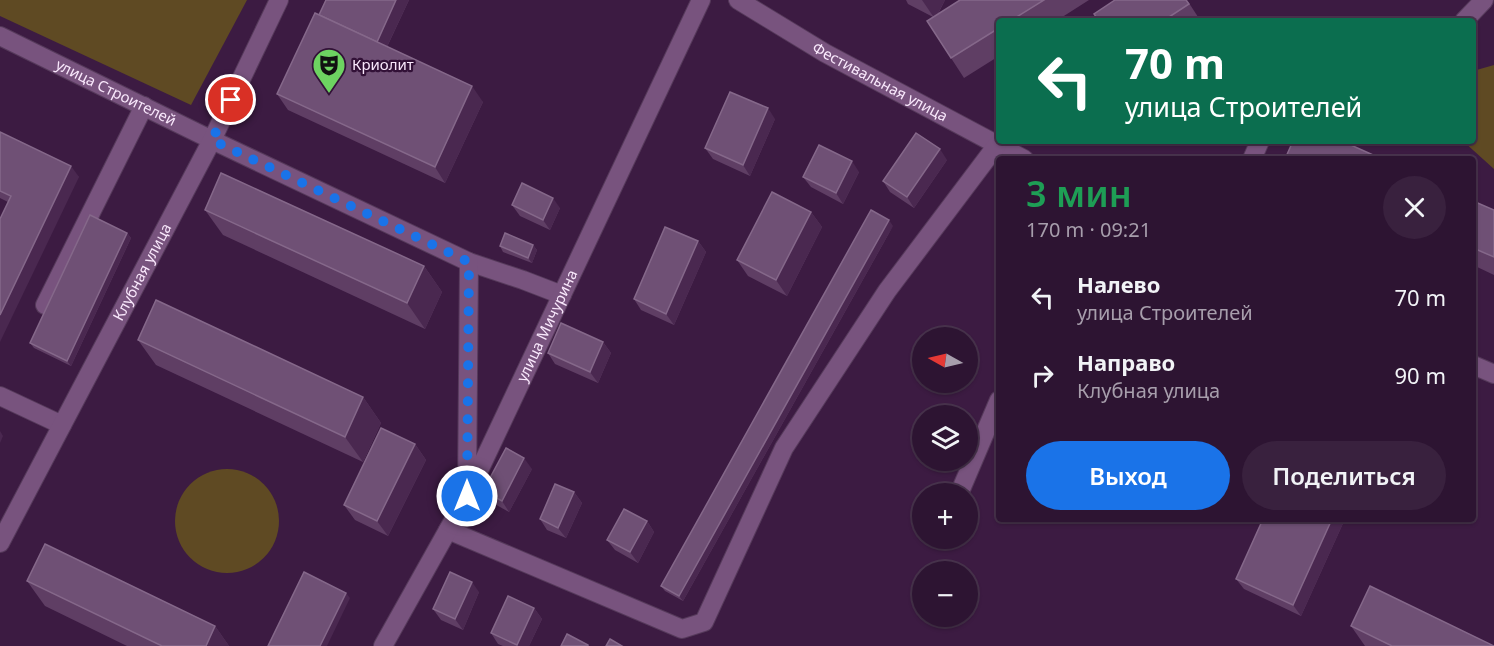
<!DOCTYPE html>
<html lang="ru">
<meta charset="utf-8">
<style>
:root{--surface:#2d1432;--page:#39213e;--text:#f1f3f6;--muted:#a79eac;--line:#48334d;--accent:#1a73e8}
body{margin:0;font-family:"Noto Sans",sans-serif;background:var(--page);color:var(--text);height:100vh;display:flex;flex-direction:column;font-size:22px;white-space:nowrap}
*{box-sizing:border-box;margin:0}
p{font-size:20px;color:var(--muted)}
.icon{flex:none;width:33px;height:33px;fill:none;stroke:currentColor;stroke-width:2;stroke-linecap:round;stroke-linejoin:round}
.map{position:relative;flex:1;overflow:hidden}
.details{position:absolute;left:996px;top:156px;width:480px;height:366px;display:flex;flex-direction:column;background:var(--surface);border-radius:6px;box-shadow:0 2px 4px #0004,0 0 0 2px var(--line)}
.details>*{flex:none}
.hud{position:absolute;left:996px;top:18px;width:480px;height:126px;border-radius:6px;box-shadow:0 2px 4px #0004,0 0 0 2px var(--line);background:#0b6e4f;color:#fff;overflow:hidden}
.needle{width:39px;rotate:278deg}
.tools{position:absolute;left:912px;top:327px;display:grid;gap:12px}
.tools a{display:grid;place-items:center;width:66px;height:66px;border-radius:50%;background:var(--surface);box-shadow:0 2px 4px #0004,0 0 0 2px var(--line);font-size:30px}
.pin{position:absolute;display:grid;place-items:center;width:51px;height:51px;color:#fff;margin:-26px;border:3px solid #fff;border-radius:50%;box-shadow:0 2px 6px #0007}
.me{position:absolute;width:66px;margin:-33px;rotate:0deg;stroke-linejoin:round;filter:drop-shadow(0 0 4px #0008)}
.turn{display:flex;align-items:center;gap:21px;height:126px;padding:0 30px;font-size:27px}
.turn .icon{width:78px;height:78px;stroke-width:2.5}
.turn b{display:block;font-size:42px;line-height:51px}
.round{display:grid;place-items:center;flex:none;width:63px;height:63px;border-radius:32px;background:var(--page)}
.summary{display:flex;align-items:center;justify-content:space-between;height:102px;padding:0 30px}
h1{font-size:36px;font-weight:600;line-height:45px;color:#1e9e55}
.cta{display:flex;gap:12px;margin-top:auto;padding:12px 30px}
.cta a{flex:1;height:69px;border-radius:36px;background:var(--accent);color:#fff;font-size:24px;font-weight:600;line-height:69px;text-align:center}
.cta a+a{background:var(--page);color:var(--text)}
ul{padding:0;list-style:none}
li{display:flex;align-items:center;gap:18px;height:78px;padding:0 30px}
li div{flex:1}
li b{display:block;font-size:22px}
li em{font-style:normal}
.map>svg:first-child{display:block}
</style>
<div class="map">
<svg width="1494" height="646" viewBox="0 0 1494 646">
<rect width="100%" height="100%" fill="#3c1b42"/>
<!-- green -->
<g fill="#5f4a23">
<polygon points="0,0 247,0 191,105 0,16"/>
<polygon points="1494,65 1494,169 1463,141 1473,141 1473,71"/>
<circle cx="227" cy="521" r="52"/>
</g>
<g fill="none" stroke-linecap="round" stroke-linejoin="round">
<defs>
<g id="minor">
<path id="s1" d="M738,0L825,53L1024,159"/>
<polyline points="1464,21 1484,0"/>
<path id="s2" d="M0,36L212,140L469,262L523,280L562,295"/>
<polyline points="1252,159 1260,141"/>
<polyline points="45,305 144,106"/>
<polyline points="1473,365 1494,374"/>
<polyline points="0,396 62,425"/>
<polyline points="467,488 469,262"/>
<polyline points="959,494 999,400"/>
<polyline points="448,530 682,629 704,622 784,448 887,291 997,145"/>
<path id="s3" d="M0,543L212,140L279,0"/>
<path id="s4" d="M383,646L467,496L701,0"/>
</g>
</defs>
<!-- minor casing -->
<use href="#minor" stroke="#563a5b" stroke-width="20"/>
<!-- minor -->
<use href="#minor" stroke="#78537e" stroke-width="18"/>
</g>
<!-- wall -->
<g fill="#5f3e64">
<polygon points="326,0 409,0 387,47 483,102 445,183 288,110 277,94 319,15"/>
<polygon points="906,0 945,0 938,14 960,0 1089,0 1056,21 999,21 999,56 964,78 951,58 933,17 908,4"/>
<polygon points="1187,0 1200,20 1198,21 1099,21"/>
<polygon points="775,119 750,176 713,159 705,148"/>
<polygon points="0,132 79,177 8,202 0,198"/>
<polygon points="947,160 914,208 890,192 883,181"/>
<polygon points="859,172 843,204 811,187 803,177"/>
<polygon points="1473,201 1494,210 1494,275 1473,265"/>
<polygon points="512,205 560,208 550,230 520,216"/>
<polygon points="205,210 424,266 442,292 425,329 223,235"/>
<polygon points="811,212 822,227 787,296 748,276 737,260"/>
<polygon points="893,226 683,601 665,591 661,586"/>
<polygon points="127,233 131,238 71,366 34,348 30,343"/>
<polygon points="698,241 706,252 674,325 641,310 634,299"/>
<polygon points="533,245 537,250 532,263 503,252 500,246"/>
<polygon points="138,340 363,397 381,423 363,462 156,365"/>
<polygon points="603,342 611,353 598,383 555,364 548,353"/>
<polygon points="415,444 426,460 388,536 355,520 344,505"/>
<polygon points="532,469 509,512 491,502 483,491"/>
<polygon points="574,492 582,503 566,538 547,530 540,519"/>
<polygon points="1263,519 1345,519 1301,616 1244,589 1236,579"/>
<polygon points="647,521 654,532 638,563 615,550 607,540"/>
<polygon points="27,581 215,626 229,646 127,646 45,606"/>
<polygon points="479,592 463,630 441,620 433,609"/>
<polygon points="534,608 542,619 529,646 503,646 498,644 491,633"/>
<polygon points="1351,626 1494,646 1365,646"/>
</g>
<!-- shaded-wall -->
<g fill="#4a2850">
<polygon points="396,0 409,0 383,55 376,45"/>
<polygon points="922,0 945,0 935,19"/>
<polygon points="472,86 483,102 445,183 435,167"/>
<polygon points="768,108 775,119 750,176 743,165"/>
<polygon points="940,149 947,160 914,208 907,197"/>
<polygon points="852,161 859,172 843,204 836,193"/>
<polygon points="71,166 79,177 0,342 0,315"/>
<polygon points="553,198 560,208 550,230 543,220"/>
<polygon points="811,212 822,227 787,296 776,280"/>
<polygon points="889,220 893,226 683,601 679,596"/>
<polygon points="127,233 131,238 71,366 67,361"/>
<polygon points="698,241 706,252 674,325 666,314"/>
<polygon points="533,245 537,250 532,263 528,258"/>
<polygon points="424,266 442,292 425,329 407,303"/>
<polygon points="603,342 611,353 598,383 590,372"/>
<polygon points="363,397 381,423 363,462 345,437"/>
<polygon points="0,431 3,436 0,443"/>
<polygon points="415,444 426,460 388,536 377,521"/>
<polygon points="524,458 532,469 509,512 502,501"/>
<polygon points="574,492 582,503 566,538 558,528"/>
<polygon points="1332,519 1345,519 1301,616 1293,605"/>
<polygon points="647,521 654,532 638,563 630,552"/>
<polygon points="472,582 479,592 463,630 455,619"/>
<polygon points="346,593 350,598 327,646 320,646"/>
<polygon points="534,608 542,619 529,646 518,646 517,645"/>
<polygon points="215,626 229,646 206,646"/>
</g>
<!-- building -->
<g fill="#6f5075" stroke="#85688a" stroke-width="1.5">
<polygon points="326,0 396,0 377,42 319,15"/>
<polygon points="960,0 1044,0 1010,21 999,21 999,28 951,58 927,21"/>
<polygon points="1115,0 1186,0 1189,4 1163,21 1099,21 1094,14"/>
<polygon points="315,13 472,86 435,167 277,94"/>
<polygon points="730,92 768,108 743,165 705,148"/>
<polygon points="0,132 71,166 0,315 0,219 11,196 0,191"/>
<polygon points="916,133 940,149 907,197 883,181"/>
<polygon points="1293,141 1342,141 1382,159 1285,159"/>
<polygon points="819,145 852,161 836,193 803,177"/>
<polygon points="221,173 424,266 407,303 205,210"/>
<polygon points="522,183 553,198 543,220 512,205"/>
<polygon points="772,192 811,212 776,280 737,260"/>
<polygon points="1473,201 1494,210 1494,257 1473,248"/>
<polygon points="871,210 889,220 679,596 661,586"/>
<polygon points="90,215 127,233 67,361 30,343"/>
<polygon points="665,227 698,241 666,314 634,299"/>
<polygon points="505,233 533,245 528,258 500,246"/>
<polygon points="156,300 363,397 345,437 138,340"/>
<polygon points="561,323 603,342 590,372 548,353"/>
<polygon points="381,428 415,444 377,521 344,505"/>
<polygon points="506,448 524,458 502,501 483,491"/>
<polygon points="555,484 574,492 558,528 540,519"/>
<polygon points="624,509 647,521 630,552 607,540"/>
<polygon points="1263,519 1332,519 1293,605 1236,579"/>
<polygon points="45,544 215,626 206,646 162,646 27,581"/>
<polygon points="304,572 346,593 320,646 268,646"/>
<polygon points="450,572 472,582 455,619 433,609"/>
<polygon points="1370,586 1494,646 1392,646 1351,626"/>
<polygon points="508,596 534,608 517,645 491,633"/>
<polygon points="567,634 588,645 588,646 561,646"/>
<polygon points="610,639 622,646 606,646"/>
</g>
<g fill="none" stroke-linecap="round" stroke-linejoin="round">
<!-- route -->
<polyline stroke="#1a73e8" stroke-width="10" stroke-dasharray="0 18" points="231,100 212,140 469,262 467,496"/>
</g>
<!-- icons -->
<defs>
<symbol id="theatre-pin" viewBox="-11 -11 22 30"><path d="M0 17L-7.5 6A9.5 9.5 0 1 1 7.5 6Z" fill="#6dd361" stroke="#321137"/><path d="M-5-5.5Q0-4 5-5.5V0Q5 5 0 6Q-5 5-5 0ZM-3.3-2.5H-1v1.5H-3.3ZM1-2.5H3.3v1.5H1ZM-2.8 1Q0 5.5 2.8 1Z" fill="#111"/></symbol>
</defs>
<g fill-rule="evenodd">
<use href="#theatre-pin" x="310" y="46" width="38" height="52"/>
</g>
<g text-anchor="middle" stroke-width="4.5" stroke-linejoin="round" paint-order="stroke">
<!-- poi labels -->
<g font-size="15" fill="#f9e8fc" stroke="#321137" text-anchor="start">
<text x="352" y="70">Криолит</text>
</g>
<!-- street labels -->
<g font-size="15" fill="#f9e8fc" stroke="#321137">
<text dy="5" stroke="none"><textPath href="#s1" startOffset="164">Фестивальная улица</textPath></text>
<text dy="5" stroke="none"><textPath href="#s2" startOffset="129">улица Строителей</textPath></text>
<text dy="5" stroke="none"><textPath href="#s3" startOffset="306">Клубная улица</textPath></text>
<text dy="5" stroke="none"><textPath href="#s4" startOffset="360">улица Мичурина</textPath></text>
</g>
</g>
</svg>
<div class="tools">
<a><svg class="needle" viewBox="-14 -14 28 28"><path d="M0-13l5 13h-10z" fill="#e53935"/><path d="M0 13l5-13h-10z" fill="#a79eac"/></svg></a>
<a><svg class="icon" aria-label="layers" viewBox="0 0 24 24"><path d="M12 4l9 5-9 5-9-5zM3 14l9 5 9-5"/></svg></a>
<a>+</a>
<a>−</a>
</div>
<div class="pin" style="left:231px;top:100px;background:#d93025"><svg class="icon" aria-label="arrive" viewBox="0 0 24 24"><path d="M6 21V4h12l-3 4 3 4H6"/></svg></div>
<svg class="me" style="left:467px;top:496px" viewBox="-20 -20 40 40"><circle r="17" fill="#1a73e8" stroke="#fff" stroke-width="3"/><path d="M0-11L8 9 0 5-8 9z" fill="#fff"/></svg>
<div class="hud">
<div class="turn"><svg class="icon" aria-label="left" viewBox="0 0 24 24"><path d="M17 20v-9H6M10 6l-5 5 5 5"/></svg><div><b>70 m</b>улица Строителей</div></div>
</div>
<section class="details">
<div class="summary"><div><h1>3 мин</h1><p>170 m · 09:21</p></div><a class="round"><svg class="icon" aria-label="close" viewBox="0 0 24 24"><path d="M6 6l12 12M18 6L6 18"/></svg></a></div>
<ul>
<li><svg class="icon" aria-label="left" viewBox="0 0 24 24"><path d="M17 20v-9H6M10 6l-5 5 5 5"/></svg><div><b>Налево</b><p>улица Строителей</p></div><em>70 m</em></li>
<li><svg class="icon" aria-label="right" viewBox="0 0 24 24"><path d="M7 20v-9h11M14 6l5 5-5 5"/></svg><div><b>Направо</b><p>Клубная улица</p></div><em>90 m</em></li>
</ul>
<div class="cta"><a>Выход</a><a>Поделиться</a></div>
</section>
</div>
